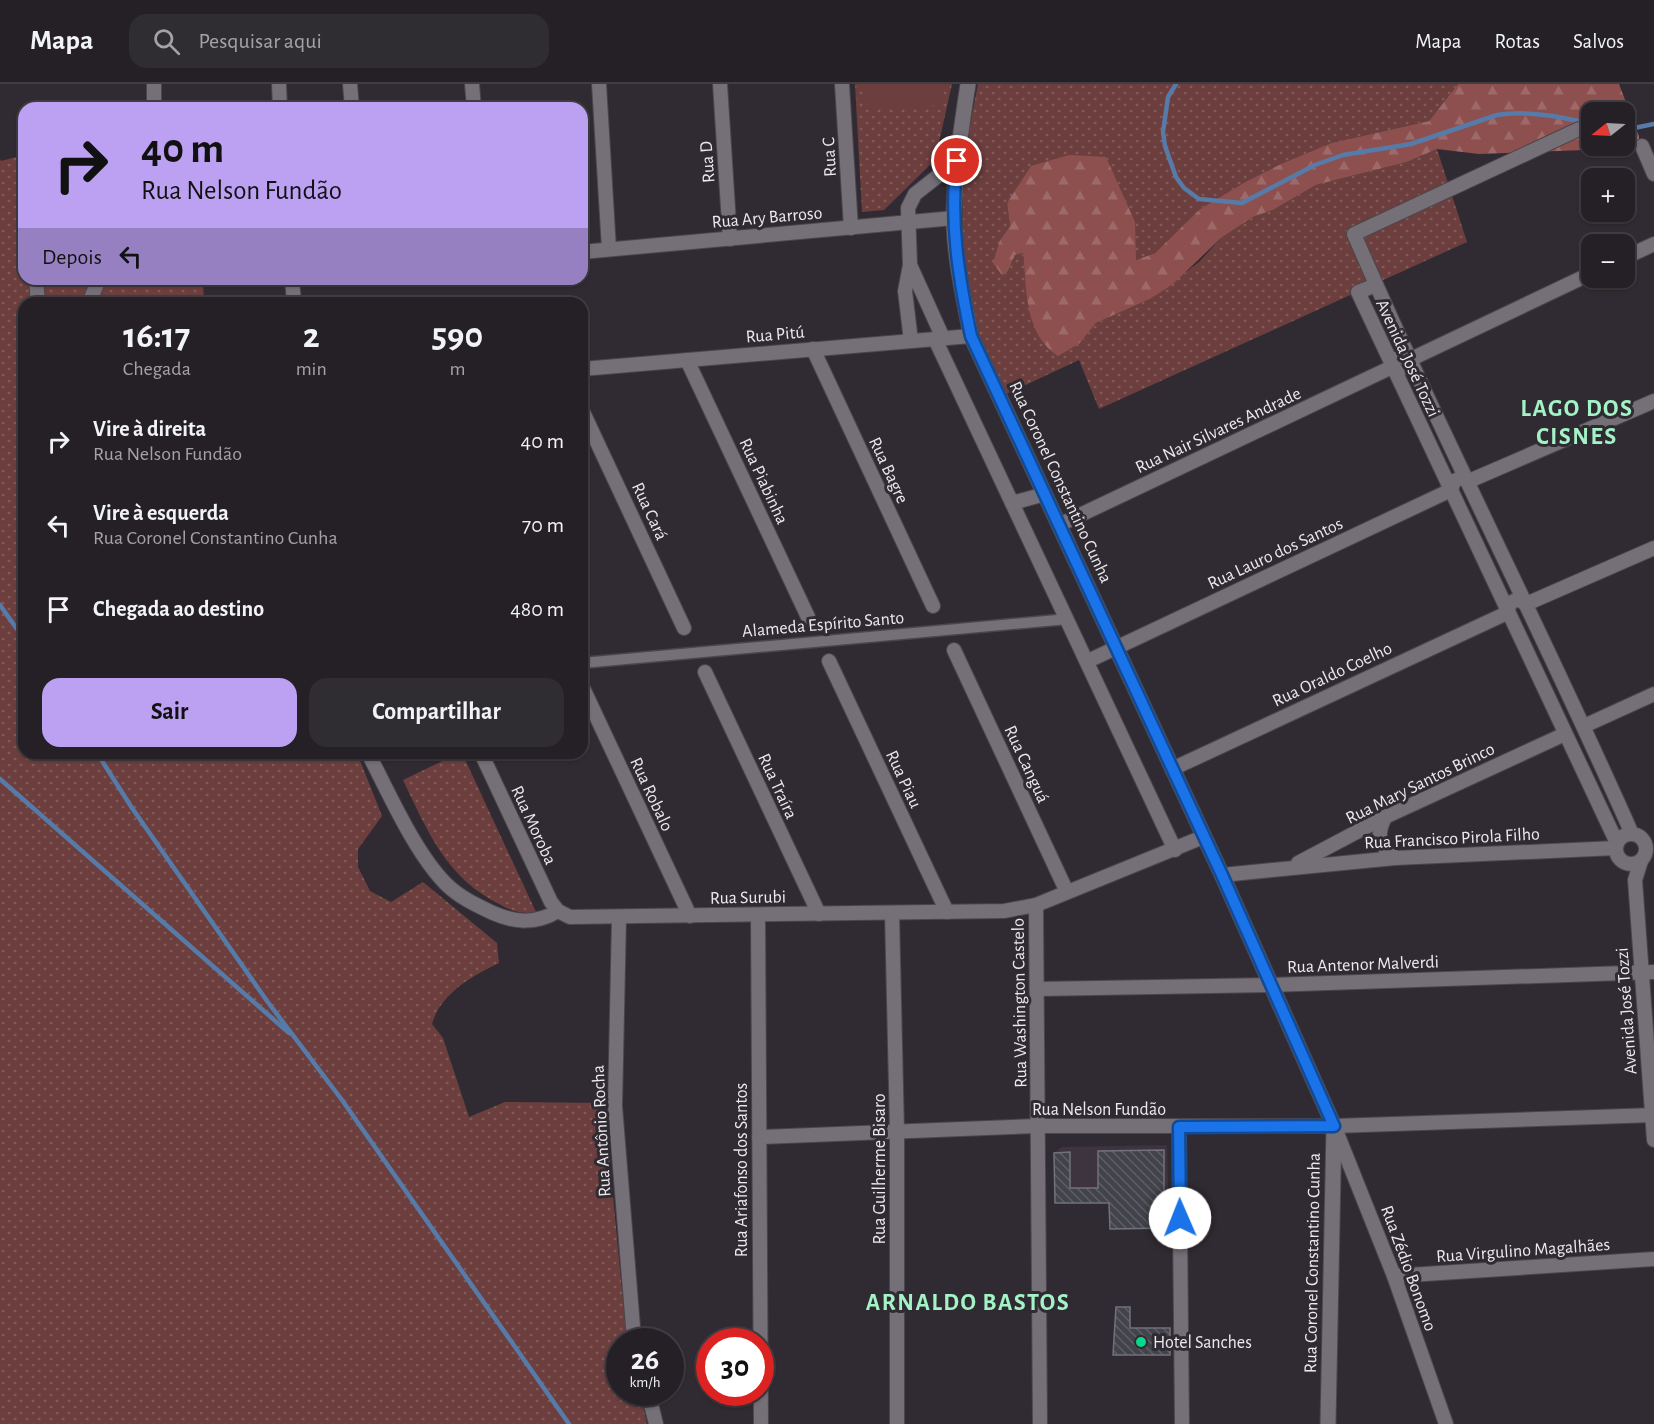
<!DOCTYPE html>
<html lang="pt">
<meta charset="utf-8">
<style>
:root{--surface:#242026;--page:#302d32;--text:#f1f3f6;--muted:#a3a3a7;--line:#413e43;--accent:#bca0f2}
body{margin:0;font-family:"Alegreya Sans",sans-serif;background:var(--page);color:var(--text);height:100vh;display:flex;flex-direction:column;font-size:22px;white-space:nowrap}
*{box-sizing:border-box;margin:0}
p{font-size:20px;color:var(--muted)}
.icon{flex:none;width:33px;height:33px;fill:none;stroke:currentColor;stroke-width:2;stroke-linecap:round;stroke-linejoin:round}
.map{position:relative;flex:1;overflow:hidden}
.sheet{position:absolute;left:18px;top:213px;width:570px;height:462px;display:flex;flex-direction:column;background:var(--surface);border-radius:18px;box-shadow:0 2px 4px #0004,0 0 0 2px var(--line)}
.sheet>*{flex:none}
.hud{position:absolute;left:18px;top:18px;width:570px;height:183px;border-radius:18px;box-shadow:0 2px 4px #0004,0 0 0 2px var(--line);background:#bca0f2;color:#111;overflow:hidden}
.needle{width:39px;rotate:252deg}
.tools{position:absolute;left:1581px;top:18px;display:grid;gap:12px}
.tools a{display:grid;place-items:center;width:54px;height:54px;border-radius:12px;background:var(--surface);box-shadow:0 2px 4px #0004,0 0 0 2px var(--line);font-size:30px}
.speed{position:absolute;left:606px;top:1244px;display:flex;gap:12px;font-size:30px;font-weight:700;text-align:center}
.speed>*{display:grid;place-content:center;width:78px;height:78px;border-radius:50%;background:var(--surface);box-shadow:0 2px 4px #0004,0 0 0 2px var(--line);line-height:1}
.speed small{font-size:15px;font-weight:400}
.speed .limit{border:9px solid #d22;background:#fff;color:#111}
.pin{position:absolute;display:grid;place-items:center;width:51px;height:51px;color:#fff;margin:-26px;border:3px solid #fff;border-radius:50%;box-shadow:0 2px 6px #0007}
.me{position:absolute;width:66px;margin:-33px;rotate:359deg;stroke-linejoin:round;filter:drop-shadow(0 0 4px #0008)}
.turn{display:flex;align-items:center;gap:21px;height:126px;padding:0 24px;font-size:27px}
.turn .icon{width:78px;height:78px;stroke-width:2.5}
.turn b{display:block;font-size:42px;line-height:51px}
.then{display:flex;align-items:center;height:57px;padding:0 24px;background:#0003;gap:12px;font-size:22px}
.eta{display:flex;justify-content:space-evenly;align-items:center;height:102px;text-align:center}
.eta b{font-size:36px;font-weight:700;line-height:42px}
.action{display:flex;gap:12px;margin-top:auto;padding:12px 24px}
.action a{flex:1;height:69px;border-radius:18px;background:var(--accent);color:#111;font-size:24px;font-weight:700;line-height:69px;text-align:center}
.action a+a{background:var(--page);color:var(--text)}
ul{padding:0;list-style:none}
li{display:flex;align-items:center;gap:18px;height:84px;padding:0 24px}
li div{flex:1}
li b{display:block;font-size:22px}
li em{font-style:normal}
header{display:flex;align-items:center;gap:36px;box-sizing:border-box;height:84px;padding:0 30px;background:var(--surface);border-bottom:2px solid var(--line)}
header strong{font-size:28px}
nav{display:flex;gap:33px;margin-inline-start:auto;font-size:21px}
.search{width:420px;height:54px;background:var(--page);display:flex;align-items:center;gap:15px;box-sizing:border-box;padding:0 21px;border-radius:18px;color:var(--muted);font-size:22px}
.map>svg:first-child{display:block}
</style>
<header>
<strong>Mapa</strong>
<div class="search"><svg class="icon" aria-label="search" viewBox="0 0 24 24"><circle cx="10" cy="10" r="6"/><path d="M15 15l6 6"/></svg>Pesquisar aqui</div>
<nav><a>Mapa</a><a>Rotas</a><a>Salvos</a></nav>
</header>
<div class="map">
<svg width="1654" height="1340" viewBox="0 0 1654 1340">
<defs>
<pattern id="green-dots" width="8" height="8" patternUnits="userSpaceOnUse" patternTransform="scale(1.5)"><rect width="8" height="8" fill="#6c3f3e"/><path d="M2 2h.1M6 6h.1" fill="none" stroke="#815b5a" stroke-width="1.8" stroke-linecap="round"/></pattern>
<pattern id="forest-firs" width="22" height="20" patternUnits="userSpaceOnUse" patternTransform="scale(1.5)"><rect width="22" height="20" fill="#8d504f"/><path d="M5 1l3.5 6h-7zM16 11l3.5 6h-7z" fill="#9d6969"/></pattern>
<pattern id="building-back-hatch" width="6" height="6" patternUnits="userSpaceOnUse" patternTransform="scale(1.5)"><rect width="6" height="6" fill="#43434b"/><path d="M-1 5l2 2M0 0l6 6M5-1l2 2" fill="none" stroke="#5e5e65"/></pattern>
</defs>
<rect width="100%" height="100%" fill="#302b32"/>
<!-- built -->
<polygon fill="#3d3440" points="1167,1061 1169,1144 1110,1145 1109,1119 1055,1119 1054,1069 1062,1063"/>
<!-- green -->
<g fill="url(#green-dots)">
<polygon points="855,0 952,0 935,76 884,126 862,128"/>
<polygon points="978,0 1458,0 1429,37 1331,59 1283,79 1245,98 1200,125 1155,169 1136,176 1106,73 1007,118 1010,142 1000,156 1008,187 1015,171 1023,169 1025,185 1080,259 1096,239 1150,215 1199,178 1221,154 1253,133 1273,126 1316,101 1407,78 1437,65 1467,158 1099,325 1079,276 1000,313 971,236 962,157 964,72"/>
<path d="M24,71V195H170L171,202L203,198L204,219H24V669H357L382,732L358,765V783L370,807L391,818L423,798L497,859L499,879C472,892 440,910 432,940L443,954L469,1033L505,1018L604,1019L624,1227L630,1257H620V1308H640L647,1340H0V75L1,77Z"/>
<path d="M459,669H462L536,828C524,831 511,827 501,821C446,794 428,748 403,696Z"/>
</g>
<!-- forest -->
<path fill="url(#forest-firs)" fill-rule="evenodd" d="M1458,0H1619L1639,52V64L1479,70L1437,65L1407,78L1316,101L1273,126L1253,133L1221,154L1173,200L1150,215L1096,239L1080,259L1058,272C1024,250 1027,205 1023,169L1015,171L1008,187L1002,191L993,179L1000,156L1010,142L1007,119L1031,82L1069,71L1106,73L1135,138L1136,176L1155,169L1200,125L1245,98L1283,79L1331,59L1429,37ZM1592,28H1624V62H1592Z"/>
<!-- pitch -->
<polygon fill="#6c3f3e" points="862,0 942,0 943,21 863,25"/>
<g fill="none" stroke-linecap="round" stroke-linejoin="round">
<!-- stream -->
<g stroke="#577ba9" stroke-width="4.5">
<path d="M1176,0L1168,13L1163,48L1165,62L1176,93L1184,104L1199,115L1242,119L1315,81L1343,71L1411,60L1497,31C1528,26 1561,33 1592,40"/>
<polyline points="1624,46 1654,40"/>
<polyline points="0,521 24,555"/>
<polyline points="97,669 132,724 267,917 342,1016 569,1340"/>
<polyline points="0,695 289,949"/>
</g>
</g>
<!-- building -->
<g fill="url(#building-back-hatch)" stroke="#72727c" stroke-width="1.5">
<polygon points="1164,1066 1164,1126 1168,1126 1169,1144 1110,1145 1109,1119 1055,1119 1054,1069 1070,1068 1070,1104 1098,1104 1098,1067"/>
<polygon points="1116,1223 1130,1223 1130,1244 1170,1244 1170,1271 1113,1271"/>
</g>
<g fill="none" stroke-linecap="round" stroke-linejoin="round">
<defs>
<polyline id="pedestrian" points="582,579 1068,535"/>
<g id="minor">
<polyline points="154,0 154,24"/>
<polyline points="279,0 280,24"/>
<polyline points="350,0 352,24"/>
<polyline points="472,0 474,24"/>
<polyline points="599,0 609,165"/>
<polyline points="720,0 730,155"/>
<polyline points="842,0 851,144"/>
<path d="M1579,45L1354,150C1441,352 1543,548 1632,750"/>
<polyline points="1642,62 1654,90"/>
<polyline points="582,168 954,134"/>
<polyline points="1624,174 1654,160"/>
<polyline points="910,181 943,254"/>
<polyline points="36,195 38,219"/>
<polyline points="292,195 294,219"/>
<polyline points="1376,201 1358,208 1617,759"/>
<polyline points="89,219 99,195"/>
<polyline points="935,255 1175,766"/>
<polyline points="911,257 905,207 910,181 908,124 915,110 957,77"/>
<polyline points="813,265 933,522"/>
<polyline points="687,276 808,533"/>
<polyline points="1407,284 1409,276 1592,189"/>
<polyline points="582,285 971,252"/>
<polyline points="582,326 684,544"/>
<polyline points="1012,419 1045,410"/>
<polyline points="1059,441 1392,283 1395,275"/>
<polyline points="1526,520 1654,464"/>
<polyline points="954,566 1067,808"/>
<polyline points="829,577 947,828"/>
<polyline points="1088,577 1451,406 1454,397 1461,394 1469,397 1654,317"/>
<polyline points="705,588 819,830"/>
<polyline points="582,602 690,832"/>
<polyline points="1584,642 1654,610"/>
<path d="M368,669C389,709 415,769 446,800C459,813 476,821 493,829C516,839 536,840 558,827"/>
<polyline points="481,669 551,818 558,827 570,833 1004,827 1036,821 1203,753"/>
<polyline points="1172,685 1507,529 1510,519 1518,515 1526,520"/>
<path d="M1385,733C1376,752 1378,760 1395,774"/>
<circle cx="1631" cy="765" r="15"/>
<polyline points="1641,777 1635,796 1654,1056"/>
<polyline points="1298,779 1385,733 1565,650"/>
<polyline points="1222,791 1395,774 1616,764"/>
<polyline points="1036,821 1040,1340"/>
<polyline points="892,829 897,1047 897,1340"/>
<polyline points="758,831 761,1340"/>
<polyline points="619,834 615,1022 633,1243 636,1257"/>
<polyline points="1037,905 1270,901 1654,888"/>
<polyline points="1179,1043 1182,1340"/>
<polyline points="1335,1044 1394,1192 1446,1340"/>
<polyline points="759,1053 1038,1042 1334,1042 1654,1031"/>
<polyline points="1394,1192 1654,1175"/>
<polyline points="648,1308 656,1340"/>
</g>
<path id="tertiary" d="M968,0C961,46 954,91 954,138C955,176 964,215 971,252L1222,791L1334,1042L1328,1340"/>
</defs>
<!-- pedestrian casing -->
<use href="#pedestrian" stroke="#4b464c" stroke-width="13"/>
<!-- minor casing -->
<use href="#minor" stroke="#4b464c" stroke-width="16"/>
<!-- tertiary casing -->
<use href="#tertiary" stroke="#4b464c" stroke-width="17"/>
<!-- pedestrian -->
<use href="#pedestrian" stroke="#756f77" stroke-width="10"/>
<!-- minor -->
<use href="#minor" stroke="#756f77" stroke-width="14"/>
<!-- tertiary -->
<use href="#tertiary" stroke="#756f77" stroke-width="15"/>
</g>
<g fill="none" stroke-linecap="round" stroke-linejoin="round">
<defs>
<path id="route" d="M957,77C949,136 959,195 971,252L1222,791L1334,1042L1179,1043L1180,1134"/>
</defs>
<!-- route casing -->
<use href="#route" stroke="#114b97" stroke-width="15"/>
<!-- route -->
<use href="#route" stroke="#1a73e8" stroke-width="10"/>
</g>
<!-- markers -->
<circle fill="#06d98b" stroke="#302b32" stroke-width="2" cx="1141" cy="1258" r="6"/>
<g text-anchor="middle" stroke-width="6" stroke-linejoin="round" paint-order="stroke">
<!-- street labels -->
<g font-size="18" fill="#ece9ed" stroke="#302b32">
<text transform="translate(829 73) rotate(-93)" y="6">Rua C</text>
<text transform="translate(707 78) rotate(-94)" y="6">Rua D</text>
<text transform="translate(767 133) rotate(-5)" y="6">Rua Ary Barroso</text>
<text transform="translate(775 250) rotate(-5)" y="6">Rua Pitú</text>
<text transform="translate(1408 274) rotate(65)" y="6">Avenida José Tozzi</text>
<text transform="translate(1218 346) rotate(-25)" y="6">Rua Nair Silvares Andrade</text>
<text transform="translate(889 386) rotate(65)" y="6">Rua Bagre</text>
<text transform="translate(764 397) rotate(65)" y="6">Rua Piabinha</text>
<text transform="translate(1061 398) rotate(65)" y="6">Rua Coronel Constantino Cunha</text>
<text transform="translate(650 427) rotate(65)" y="6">Rua Cará</text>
<text transform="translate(1275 469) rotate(-25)" y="6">Rua Lauro dos Santos</text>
<text transform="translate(823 540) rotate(-5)" y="6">Alameda Espírito Santo</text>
<text transform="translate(1332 590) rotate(-25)" y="6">Rua Oraldo Coelho</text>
<text transform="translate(1027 680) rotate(65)" y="6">Rua Canguá</text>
<text transform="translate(904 695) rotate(65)" y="6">Rua Piau</text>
<text transform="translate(1420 699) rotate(-26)" y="6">Rua Mary Santos Brinco</text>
<text transform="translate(778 702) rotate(65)" y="6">Rua Traíra</text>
<text transform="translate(652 710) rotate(65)" y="6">Rua Robalo</text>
<text transform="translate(534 741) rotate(65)" y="6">Rua Moroba</text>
<text transform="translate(1452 754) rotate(-3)" y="6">Rua Francisco Pirola Filho</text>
<text transform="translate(748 813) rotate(-1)" y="6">Rua Surubi</text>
<text transform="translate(1363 880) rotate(-2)" y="6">Rua Antenor Malverdi</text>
<text transform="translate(1019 919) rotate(-91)" y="6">Rua Washington Castelo</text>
<text transform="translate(1626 927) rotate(-94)" y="6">Avenida José Tozzi</text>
<text x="1099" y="1031">Rua Nelson Fundão</text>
<text transform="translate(601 1047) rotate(-93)" y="6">Rua Antônio Rocha</text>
<text transform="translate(879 1085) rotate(-90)" y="6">Rua Guilherme Bisaro</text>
<text transform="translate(741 1086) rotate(-90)" y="6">Rua Ariafonso dos Santos</text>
<text transform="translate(1523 1166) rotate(-4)" y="6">Rua Virgulino Magalhães</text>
<text transform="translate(1312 1179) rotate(-89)" y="6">Rua Coronel Constantino Cunha</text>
<text transform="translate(1409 1184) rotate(70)" y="6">Rua Zédio Bonomo</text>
</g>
<!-- poi labels -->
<g font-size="18" fill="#ece9ed" stroke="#302b32" text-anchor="start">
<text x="1153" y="1264">Hotel Sanches</text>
</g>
<!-- district labels -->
<g font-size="24" font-weight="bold" letter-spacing="1.5" fill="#a4f3c6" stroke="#302b32">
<text x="1577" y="332">LAGO DOS<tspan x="1577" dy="28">CISNES</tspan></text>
<text x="968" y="1226">ARNALDO BASTOS</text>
</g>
</g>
</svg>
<div class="tools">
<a><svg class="needle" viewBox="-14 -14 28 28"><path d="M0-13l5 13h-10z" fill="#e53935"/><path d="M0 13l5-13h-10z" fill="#a3a3a7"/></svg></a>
<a>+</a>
<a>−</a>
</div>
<div class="speed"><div>26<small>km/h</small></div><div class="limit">30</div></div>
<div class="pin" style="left:957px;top:77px;background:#d93025"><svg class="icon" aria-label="arrive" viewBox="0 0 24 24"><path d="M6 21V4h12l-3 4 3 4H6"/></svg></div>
<svg class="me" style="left:1180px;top:1134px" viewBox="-20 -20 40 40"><circle r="19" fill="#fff"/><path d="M0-13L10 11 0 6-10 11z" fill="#1a73e8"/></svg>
<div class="hud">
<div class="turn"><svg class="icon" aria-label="right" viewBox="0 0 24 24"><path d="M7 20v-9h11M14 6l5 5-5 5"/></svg><div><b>40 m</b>Rua Nelson Fundão</div></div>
<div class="then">Depois<svg class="icon" aria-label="left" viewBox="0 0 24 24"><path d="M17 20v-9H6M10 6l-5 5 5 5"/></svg></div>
</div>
<section class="sheet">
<div class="eta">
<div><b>16:17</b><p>Chegada</p></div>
<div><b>2</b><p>min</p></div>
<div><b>590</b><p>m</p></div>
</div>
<ul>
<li><svg class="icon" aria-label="right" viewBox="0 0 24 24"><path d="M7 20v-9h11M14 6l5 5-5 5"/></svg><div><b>Vire à direita</b><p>Rua Nelson Fundão</p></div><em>40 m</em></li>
<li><svg class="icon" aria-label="left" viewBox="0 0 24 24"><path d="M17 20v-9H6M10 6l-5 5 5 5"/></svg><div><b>Vire à esquerda</b><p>Rua Coronel Constantino Cunha</p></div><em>70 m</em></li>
<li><svg class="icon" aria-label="arrive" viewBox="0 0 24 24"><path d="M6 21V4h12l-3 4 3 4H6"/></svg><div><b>Chegada ao destino</b></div><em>480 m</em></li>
</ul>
<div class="action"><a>Sair</a><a>Compartilhar</a></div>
</section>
</div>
